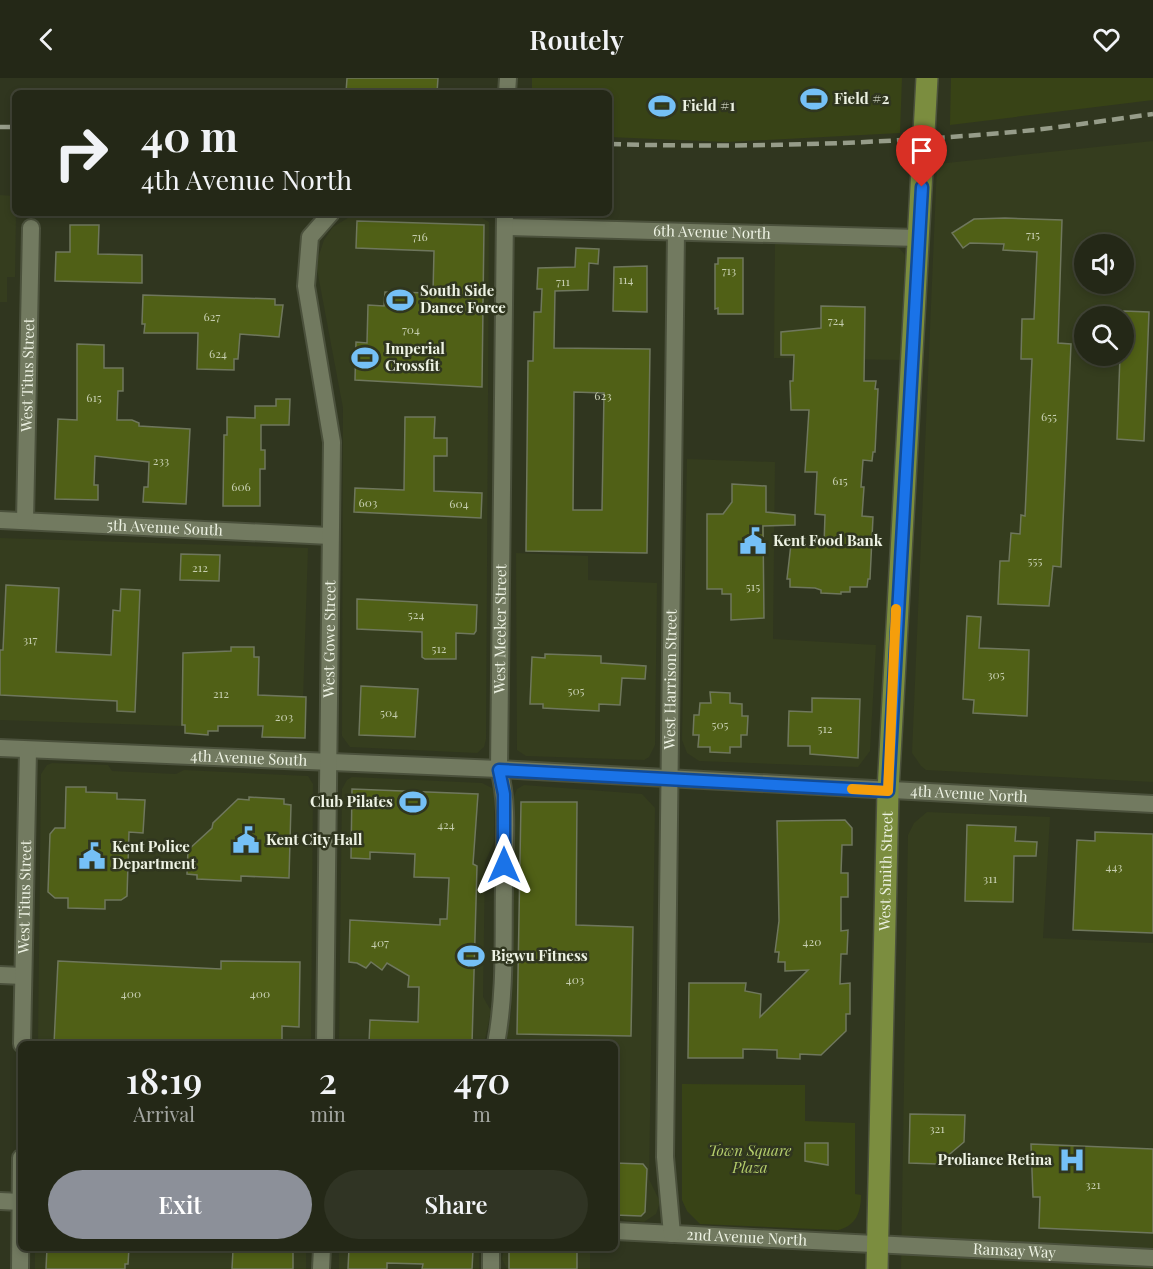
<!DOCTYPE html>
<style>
:root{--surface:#242817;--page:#303424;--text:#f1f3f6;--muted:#a3a6a1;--line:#414436;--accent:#8c9099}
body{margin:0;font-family:"Playfair Display",serif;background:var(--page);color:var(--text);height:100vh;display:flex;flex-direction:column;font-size:22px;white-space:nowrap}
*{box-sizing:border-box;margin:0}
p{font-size:20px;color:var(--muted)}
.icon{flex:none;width:33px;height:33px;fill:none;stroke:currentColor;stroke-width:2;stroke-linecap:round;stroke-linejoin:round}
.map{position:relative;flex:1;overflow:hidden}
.details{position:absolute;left:18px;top:963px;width:600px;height:210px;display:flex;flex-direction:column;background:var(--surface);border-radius:9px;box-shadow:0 3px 9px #0003,0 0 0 2px var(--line)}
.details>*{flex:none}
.top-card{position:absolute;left:12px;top:12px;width:600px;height:126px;border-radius:9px;box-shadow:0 3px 9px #0003,0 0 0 2px var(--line);background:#242817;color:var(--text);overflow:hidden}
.fabs{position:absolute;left:1074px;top:156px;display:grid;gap:12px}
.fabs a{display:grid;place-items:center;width:60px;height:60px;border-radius:50%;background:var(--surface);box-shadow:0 3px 9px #0003,0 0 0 2px var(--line);font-size:30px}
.pin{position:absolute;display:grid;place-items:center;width:51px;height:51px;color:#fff;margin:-62px -26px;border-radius:50% 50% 50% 0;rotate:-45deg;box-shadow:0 0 6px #0007}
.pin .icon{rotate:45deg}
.me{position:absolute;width:66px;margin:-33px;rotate:0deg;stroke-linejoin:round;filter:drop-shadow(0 0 4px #0008)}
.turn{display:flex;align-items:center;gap:21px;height:126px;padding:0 30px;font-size:27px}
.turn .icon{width:78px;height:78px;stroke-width:2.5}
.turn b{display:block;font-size:42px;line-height:51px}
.eta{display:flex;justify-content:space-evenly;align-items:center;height:102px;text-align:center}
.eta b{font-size:36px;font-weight:600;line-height:42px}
.primary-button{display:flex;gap:12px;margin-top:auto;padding:12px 30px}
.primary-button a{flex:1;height:69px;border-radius:36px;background:var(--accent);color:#fff;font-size:24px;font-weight:600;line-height:69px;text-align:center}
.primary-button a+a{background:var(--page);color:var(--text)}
header{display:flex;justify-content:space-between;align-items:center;height:78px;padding:0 30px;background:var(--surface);font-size:27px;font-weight:600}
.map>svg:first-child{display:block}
</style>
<header><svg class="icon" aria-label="back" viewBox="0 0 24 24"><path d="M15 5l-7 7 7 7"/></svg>Routely<svg class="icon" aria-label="heart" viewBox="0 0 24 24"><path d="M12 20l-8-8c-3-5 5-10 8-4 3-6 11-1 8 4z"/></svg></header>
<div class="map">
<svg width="1153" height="1191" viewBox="0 0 1153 1191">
<rect width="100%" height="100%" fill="#30361f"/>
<!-- built -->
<g fill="#353d1e" fill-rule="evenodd">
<path d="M1153,63V704L926,692L921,688L912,675L937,86ZM1084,166H1124V206H1084ZM1084,238H1124V278H1084Z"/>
<polygon points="0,117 15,118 16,135 15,199 7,199 7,224 0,224"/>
<polygon points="356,135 477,137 489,144 486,661 484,669 477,675 350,669 342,658 343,330 316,186 324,162 333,149"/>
<polygon points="775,163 894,168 900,171 905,177 900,282 774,280"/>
<polygon points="687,381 775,384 773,561 876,567 870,673 858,689 699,683 687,675 682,662"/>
<polygon points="0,460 308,470 302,652 0,642"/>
<polygon points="516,475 588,478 588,502 657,505 655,667 649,679 644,682 526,678 517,672"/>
<polygon points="52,685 108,687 112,693 176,696 184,692 308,698 313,706 311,966 38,966 41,696 47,687"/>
<polygon points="352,699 482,705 494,711 494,764 485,784 483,919 491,933 484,966 339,966 342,711 347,702"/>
<polygon points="524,707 642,716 655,730 649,1101 660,1124 656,1136 644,1144 624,1142 615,1137 615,966 505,966 511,934 513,721 517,711"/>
<polygon points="927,734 1050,739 1043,860 1153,865 1153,1191 901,1191 908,757 914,745"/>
<rect x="35" y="1170" width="271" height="21"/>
<rect x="339" y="1170" width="140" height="21"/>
<polygon points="504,1170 590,1170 590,1191 507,1191 502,1181"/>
</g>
<!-- green -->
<g fill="#384316">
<polygon points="532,0 902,0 900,55 727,64 609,59 609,15 532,15"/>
<polygon points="951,0 1153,0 1153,22 950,47"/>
<path d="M682,1006L805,1007V1043L855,1045V1116L861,1117C861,1134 856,1148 838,1152L700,1146L687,1133L682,1122Z"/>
</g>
<!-- building -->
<g fill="#506016" stroke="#6f775d" stroke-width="1.5" fill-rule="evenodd">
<polygon points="347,0 438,0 437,15 346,15"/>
<polygon points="1005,140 1062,142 1058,265 1071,266 1061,489 1053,488 1049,528 998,526 1000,483 1009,483 1011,455 1020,456 1021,437 1025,438 1032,281 1021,281 1022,241 1034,241 1037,174 1003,172 1004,166 970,165 963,170 952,155 974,141"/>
<polygon points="357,143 484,147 482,309 355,302 356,264 367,265 368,227 384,228 385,214 433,215 434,173 356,170"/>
<polygon points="70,147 99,147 98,176 142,177 142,205 55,203 56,174 70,174"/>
<path d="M576,170L599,171L598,186L589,185L588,212L555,213L554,270L650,271L647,475L526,473L528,283H533L534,234H541L542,211H537L538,190L575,189ZM574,314L604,315L602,432H573Z"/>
<polygon points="718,180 743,180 743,236 718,236 718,230 715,231 715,186 718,186"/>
<polygon points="647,188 647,234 613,233 614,189"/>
<polygon points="143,217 275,221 275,227 283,227 279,259 240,256 238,281 234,281 234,292 197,291 198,255 144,255 145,246 142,246"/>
<polygon points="821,228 865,229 864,303 876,303 875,311 878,311 875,374 873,374 872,383 863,382 861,409 864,409 862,438 873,439 870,501 868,501 867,509 850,509 850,514 841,514 841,516 821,515 821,512 815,510 790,509 790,501 787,501 791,466 824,467 825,437 815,436 817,394 805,394 809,332 791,332 790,303 793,303 794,277 781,277 781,254 821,250"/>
<polygon points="1124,233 1149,234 1144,363 1117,361 1120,278 1124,278"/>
<polygon points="77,266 104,267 104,290 123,290 123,313 118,313 117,342 132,342 139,345 139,348 190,351 186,426 143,424 144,409 148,409 149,384 95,378 94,407 98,407 98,422 55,421 58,341 77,342"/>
<polygon points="276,321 290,321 289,347 261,347 261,372 265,372 265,391 260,391 260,428 223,428 224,357 227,357 227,339 255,340 255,328 276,328"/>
<polygon points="405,339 435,339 434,360 447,360 447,378 434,378 434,413 482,415 481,440 354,434 355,410 404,412"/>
<polygon points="732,406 766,408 766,434 795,437 795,447 763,448 764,540 731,542 731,516 722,516 722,511 707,511 707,436 723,436 732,424"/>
<polygon points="181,476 220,477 219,503 180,502"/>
<polygon points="6,507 59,510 56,574 111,577 113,532 120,533 121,511 140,512 135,634 117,633 117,623 0,617 0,572 3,572"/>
<polygon points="357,521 477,527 476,553 474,556 456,555 456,581 425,581 422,579 422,554 357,551"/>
<polygon points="967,538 981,539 979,570 1029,572 1027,638 973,635 974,622 963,621"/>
<polygon points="231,569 254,569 254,579 259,579 258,617 306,619 305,660 262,659 263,648 218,648 218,653 208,653 208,657 185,655 185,647 182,647 183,575 231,573"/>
<polygon points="545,576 601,578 601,585 646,588 645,601 622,600 620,627 599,626 599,633 543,630 543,626 530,626 532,579 545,580"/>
<polygon points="361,608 418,611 415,659 359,657"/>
<polygon points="710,614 730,615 730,625 742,626 742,638 748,638 747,657 741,657 741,669 730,669 730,675 710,674 710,669 698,669 699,657 693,657 694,637 699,637 700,625 711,625"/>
<polygon points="812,620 860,621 858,680 810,676 810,668 788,668 789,633 812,634"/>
<polygon points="66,709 86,709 86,714 117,715 117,721 145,722 143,755 129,754 127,818 121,822 105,822 105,831 68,830 68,820 55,820 48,814 50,756 55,750 65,750"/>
<polygon points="352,711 478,716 473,786 477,788 472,966 369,966 370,942 418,944 419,909 408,909 409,898 387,885 382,892 371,884 366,890 357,885 349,884 350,842 440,847 440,841 447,841 449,800 414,799 415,776 370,774 370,781 351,780"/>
<polygon points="249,719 284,721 284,726 291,727 289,800 241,798 241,803 197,801 197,797 187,796 188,772 212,750 213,745 238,721 249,722"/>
<polygon points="521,724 577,724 576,847 633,849 631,958 517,956"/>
<polygon points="845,742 852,750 852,767 842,767 841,795 848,795 848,819 841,819 841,853 848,852 847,876 841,876 840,906 850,905 850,936 846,936 846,953 821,977 800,976 800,981 777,980 777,972 743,971 743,980 688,980 689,905 746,905 745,913 761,916 760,939 808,892 785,893 785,884 778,884 779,874 775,874 779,843 777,743"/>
<polygon points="967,747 1016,749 1015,763 1037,764 1036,778 1014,778 1013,824 965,823"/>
<polygon points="1095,754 1153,756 1153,855 1073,852 1077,762 1095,763"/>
<polygon points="58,883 221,891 221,883 300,884 299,949 282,948 282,966 54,966"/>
<polygon points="910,1036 965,1037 964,1064 938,1086 909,1085"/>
<polygon points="805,1065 828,1065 828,1087 805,1083"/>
<polygon points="1031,1066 1153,1071 1153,1155 1039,1150 1040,1119 1033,1119"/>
<polygon points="615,1085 643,1086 647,1091 645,1134 641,1138 615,1137"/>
<polygon points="47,1170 129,1170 128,1186 125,1186 125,1191 46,1191"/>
<polygon points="251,1170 293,1171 293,1191 232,1191 233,1172 251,1173"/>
<polygon points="349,1170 473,1172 472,1191 422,1191 423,1186 387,1185 387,1191 348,1191"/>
<polygon points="509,1173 577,1174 577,1191 509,1191"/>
</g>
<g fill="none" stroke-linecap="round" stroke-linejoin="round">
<defs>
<g id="minor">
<polyline points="507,15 508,0"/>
<path id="s1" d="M505,149L918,160"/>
<path id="s2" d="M0,442L330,458"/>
<path id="s3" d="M25,443L31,150"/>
<path id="s4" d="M0,670L499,691L1153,726"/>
<polyline points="0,897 23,898"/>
<path id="s5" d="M22,966L28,672"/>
<path id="s6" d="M325,966L332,364L306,208L310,159L331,135"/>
<path id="s7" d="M496,966C506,913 503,859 504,806C504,768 509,728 499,691L505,135"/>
<polyline points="0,1123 21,1124"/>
<path id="s8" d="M615,1153L1153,1180"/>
<path id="s9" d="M672,1156L665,1079L676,154"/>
<polyline points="20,1191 21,1080"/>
<polyline points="321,1191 322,1170"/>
<polyline points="491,1191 491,1170"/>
</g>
<g id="major">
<path id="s10" d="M877,1191L888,713L927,0"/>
</g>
</defs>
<!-- minor casing -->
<use href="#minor" stroke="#4b513c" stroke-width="20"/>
<!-- major casing -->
<use href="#major" stroke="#4b513c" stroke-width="24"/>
<!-- minor -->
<use href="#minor" stroke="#727a60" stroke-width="16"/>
<!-- major -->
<use href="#major" stroke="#7b8d3f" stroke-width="21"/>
<!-- rail -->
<g stroke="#969c89" stroke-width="4.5" stroke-dasharray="12 6" stroke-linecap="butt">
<polyline points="0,49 15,49"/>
<path d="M609,66C744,70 878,66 1013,54C1060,50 1107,42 1153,36"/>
</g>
</g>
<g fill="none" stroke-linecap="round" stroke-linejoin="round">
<defs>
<polyline id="route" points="504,787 504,716 499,692 888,713 922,109"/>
</defs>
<!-- route casing -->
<use href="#route" stroke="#114b97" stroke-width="15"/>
<!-- route -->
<use href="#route" stroke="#1a73e8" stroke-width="10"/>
<!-- slow -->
<polyline stroke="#f59e0b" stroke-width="10" points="852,711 888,713 896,531"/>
</g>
<!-- icons -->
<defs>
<symbol id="stadium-bare" viewBox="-9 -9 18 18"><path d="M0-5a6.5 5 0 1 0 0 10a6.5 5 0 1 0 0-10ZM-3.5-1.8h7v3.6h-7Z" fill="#75c0f6" stroke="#30361f" stroke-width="2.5" paint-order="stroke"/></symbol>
<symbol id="civic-bare" viewBox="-9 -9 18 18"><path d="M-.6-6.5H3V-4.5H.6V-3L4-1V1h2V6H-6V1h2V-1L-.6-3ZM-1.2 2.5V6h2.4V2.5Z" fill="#75c0f6" stroke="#30361f" stroke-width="2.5" paint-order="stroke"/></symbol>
<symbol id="hospital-bare" viewBox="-9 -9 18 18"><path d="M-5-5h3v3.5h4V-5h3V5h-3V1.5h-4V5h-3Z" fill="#75c0f6" stroke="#30361f" stroke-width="2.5" paint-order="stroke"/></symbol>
</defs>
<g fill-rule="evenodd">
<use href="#stadium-bare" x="795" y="2" width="38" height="38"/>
<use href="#stadium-bare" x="643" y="9" width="38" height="38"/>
<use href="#stadium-bare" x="381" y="203" width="38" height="38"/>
<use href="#stadium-bare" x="346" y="261" width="38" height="38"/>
<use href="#civic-bare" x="734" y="444" width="38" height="38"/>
<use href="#stadium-bare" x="394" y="705" width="38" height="38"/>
<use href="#civic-bare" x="227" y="743" width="38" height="38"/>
<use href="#civic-bare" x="73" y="759" width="38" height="38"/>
<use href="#stadium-bare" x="452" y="859" width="38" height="38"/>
<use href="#hospital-bare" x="1053" y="1063" width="38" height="38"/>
</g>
<g text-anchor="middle" stroke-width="5" stroke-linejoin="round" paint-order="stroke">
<!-- number labels -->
<g font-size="12" fill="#c6ceb0">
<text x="1033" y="161">715</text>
<text x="420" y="163">716</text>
<text x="729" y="197">713</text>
<text x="626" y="206">114</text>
<text x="563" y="208">711</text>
<text x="212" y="243">627</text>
<text x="836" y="247">724</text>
<text x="411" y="256">704</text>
<text x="218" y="280">624</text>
<text x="603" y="322">623</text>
<text x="94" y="324">615</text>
<text x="1049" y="343">655</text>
<text x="161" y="387">233</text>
<text x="840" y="407">615</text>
<text x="241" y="413">606</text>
<text x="368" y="429">603</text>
<text x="459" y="430">604</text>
<text x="1035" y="487">555</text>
<text x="200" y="494">212</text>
<text x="753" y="513">515</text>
<text x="416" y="541">524</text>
<text x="30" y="566">317</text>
<text x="439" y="575">512</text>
<text x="996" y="601">305</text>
<text x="576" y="617">505</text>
<text x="221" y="620">212</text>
<text x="389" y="639">504</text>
<text x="284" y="643">203</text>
<text x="720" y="651">505</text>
<text x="825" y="655">512</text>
<text x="446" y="751">424</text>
<text x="1114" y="793">443</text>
<text x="990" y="805">311</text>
<text x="812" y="868">420</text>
<text x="380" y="869">407</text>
<text x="575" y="906">403</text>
<text x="131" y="920">400</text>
<text x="260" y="920">400</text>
<text x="937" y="1055">321</text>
<text x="1093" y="1111">321</text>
</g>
<!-- poi labels -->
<g font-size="15" font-weight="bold" fill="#edf2e3" stroke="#30361f" text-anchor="start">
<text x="834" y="26">Field #2</text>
<text x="682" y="33">Field #1</text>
<text x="420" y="218">South Side<tspan x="420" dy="17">Dance Force</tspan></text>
<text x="385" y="276">Imperial<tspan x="385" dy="17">Crossfit</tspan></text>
<text x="773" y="468">Kent Food Bank</text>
<text x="393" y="729" text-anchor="end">Club Pilates</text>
<text x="266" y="767">Kent City Hall</text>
<text x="112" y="774">Kent Police<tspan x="112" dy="17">Department</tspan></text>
<text x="491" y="883">Bigwu Fitness</text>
<text x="1052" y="1087" text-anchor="end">Proliance Retina</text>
</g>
<!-- street labels -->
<g font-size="15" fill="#edf2e3" stroke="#30361f">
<text dy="5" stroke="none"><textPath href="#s1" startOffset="207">6th Avenue North</textPath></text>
<text dy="5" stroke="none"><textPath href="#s3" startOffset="146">West Titus Street</textPath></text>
<text dy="5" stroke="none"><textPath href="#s2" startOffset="165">5th Avenue South</textPath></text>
<text dy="5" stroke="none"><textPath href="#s7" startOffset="416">West Meeker Street</textPath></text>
<text dy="5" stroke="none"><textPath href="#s6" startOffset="405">West Gowe Street</textPath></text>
<text dy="5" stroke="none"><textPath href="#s9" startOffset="555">West Harrison Street</textPath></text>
<text dy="5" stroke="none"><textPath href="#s4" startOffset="249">4th Avenue South</textPath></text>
<text dy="5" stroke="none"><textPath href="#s4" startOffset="970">4th Avenue North</textPath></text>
<text dy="5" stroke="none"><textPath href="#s10" startOffset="398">West Smith Street</textPath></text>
<text dy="5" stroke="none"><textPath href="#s5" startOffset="147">West Titus Street</textPath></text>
<text dy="5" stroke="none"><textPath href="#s8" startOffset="132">2nd Avenue North</textPath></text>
<text dy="5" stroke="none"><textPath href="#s8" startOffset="400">Ramsay Way</textPath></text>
</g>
<!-- park labels -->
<g font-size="15" font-style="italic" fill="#b5ce6c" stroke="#30361f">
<text x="750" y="1078">Town Square<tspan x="750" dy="17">Plaza</tspan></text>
</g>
</g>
</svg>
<div class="fabs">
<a><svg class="icon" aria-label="sound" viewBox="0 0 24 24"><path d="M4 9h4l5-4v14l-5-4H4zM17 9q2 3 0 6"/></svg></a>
<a><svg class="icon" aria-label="search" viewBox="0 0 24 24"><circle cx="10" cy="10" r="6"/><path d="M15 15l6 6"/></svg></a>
</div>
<div class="pin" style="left:922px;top:109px;background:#d93025"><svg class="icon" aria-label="arrive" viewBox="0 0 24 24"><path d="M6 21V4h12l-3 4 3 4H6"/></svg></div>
<svg class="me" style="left:504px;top:787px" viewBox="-20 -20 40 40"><path d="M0-17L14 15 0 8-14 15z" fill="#1a73e8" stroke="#fff" stroke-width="4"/></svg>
<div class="top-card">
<div class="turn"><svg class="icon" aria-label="right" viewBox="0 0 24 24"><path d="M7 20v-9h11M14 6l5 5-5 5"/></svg><div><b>40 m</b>4th Avenue North</div></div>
</div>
<section class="details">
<div class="eta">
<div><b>18:19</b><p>Arrival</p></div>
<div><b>2</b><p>min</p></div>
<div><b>470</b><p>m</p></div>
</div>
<div class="primary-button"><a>Exit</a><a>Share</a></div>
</section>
</div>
